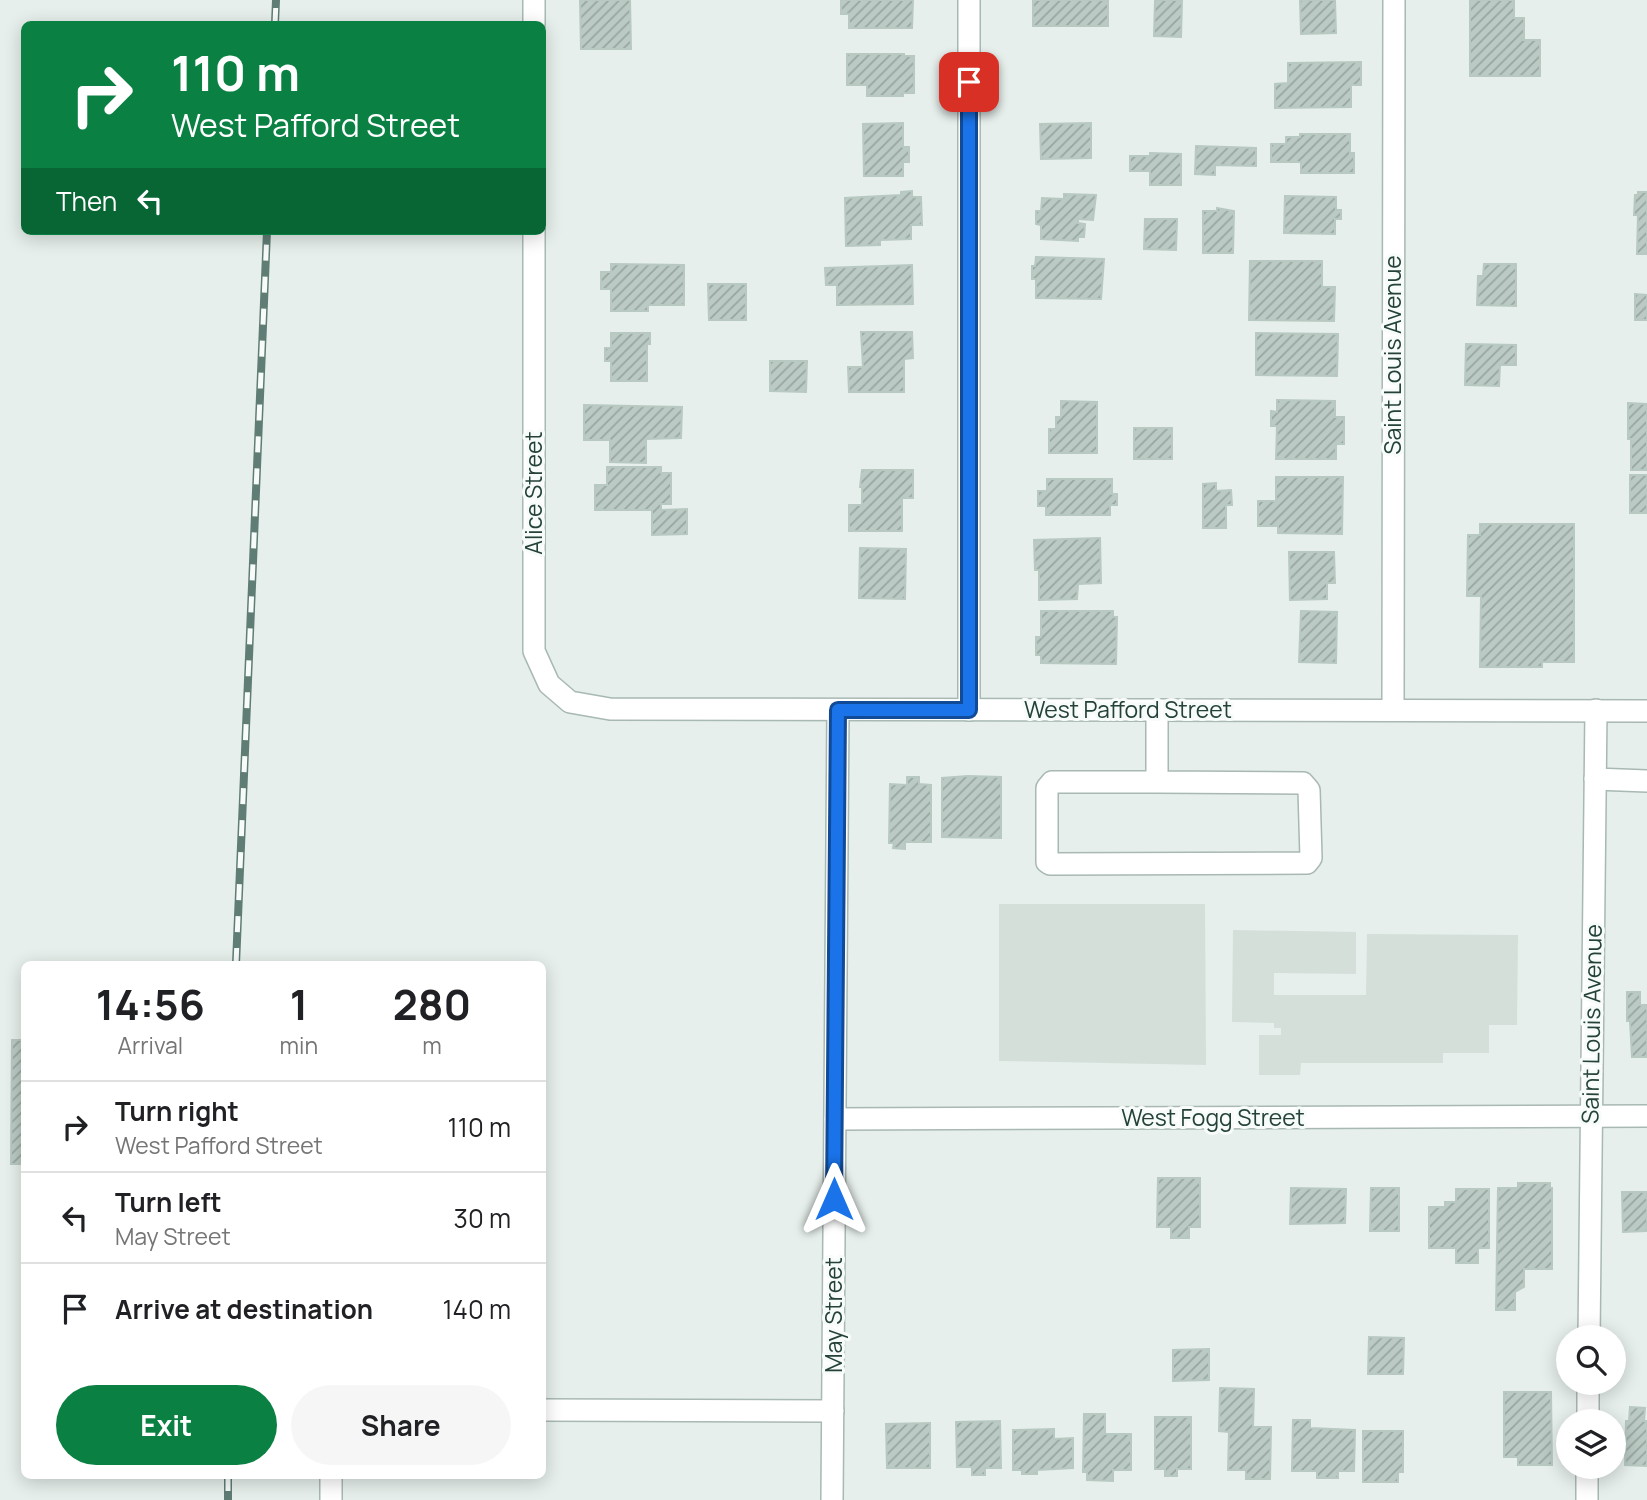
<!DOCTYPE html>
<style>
:root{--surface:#fff;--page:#f6f6f6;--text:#202124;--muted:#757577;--line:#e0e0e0;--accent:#0b8043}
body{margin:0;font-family:Manrope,sans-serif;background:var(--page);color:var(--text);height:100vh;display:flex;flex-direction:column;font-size:26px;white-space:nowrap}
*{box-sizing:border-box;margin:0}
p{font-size:23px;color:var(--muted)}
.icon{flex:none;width:38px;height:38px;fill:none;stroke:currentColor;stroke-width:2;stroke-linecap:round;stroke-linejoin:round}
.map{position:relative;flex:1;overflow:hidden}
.details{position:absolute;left:21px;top:961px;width:525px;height:518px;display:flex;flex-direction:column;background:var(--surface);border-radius:10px;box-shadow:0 4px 18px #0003}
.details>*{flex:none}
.banner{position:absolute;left:21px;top:21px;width:525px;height:214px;border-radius:10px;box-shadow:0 4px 18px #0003;background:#0b8043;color:#fff;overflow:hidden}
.tools{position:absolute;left:1556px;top:1325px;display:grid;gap:14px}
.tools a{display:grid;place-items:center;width:70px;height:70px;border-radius:50%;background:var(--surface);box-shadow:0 4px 18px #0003;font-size:35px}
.pin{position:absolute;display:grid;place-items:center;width:60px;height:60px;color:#fff;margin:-30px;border-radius:14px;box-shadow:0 4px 10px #0006}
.me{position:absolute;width:77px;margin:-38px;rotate:0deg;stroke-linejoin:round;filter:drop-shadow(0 0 5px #0008)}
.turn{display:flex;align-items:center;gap:24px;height:147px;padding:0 35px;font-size:32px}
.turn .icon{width:91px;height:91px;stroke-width:2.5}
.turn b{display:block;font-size:49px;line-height:60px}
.then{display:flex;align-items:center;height:66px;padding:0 35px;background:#0003;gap:14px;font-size:26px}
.eta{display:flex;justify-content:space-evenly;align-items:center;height:119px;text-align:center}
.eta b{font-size:42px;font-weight:700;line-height:49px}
.action{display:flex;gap:14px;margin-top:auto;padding:14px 35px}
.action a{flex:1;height:80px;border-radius:42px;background:var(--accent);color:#fff;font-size:28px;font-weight:700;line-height:80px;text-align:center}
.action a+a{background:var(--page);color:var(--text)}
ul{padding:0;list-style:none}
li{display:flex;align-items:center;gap:21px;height:91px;padding:0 35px;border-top:2px solid var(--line)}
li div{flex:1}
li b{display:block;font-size:26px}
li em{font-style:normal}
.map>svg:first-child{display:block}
</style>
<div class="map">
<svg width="1647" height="1500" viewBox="0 0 1647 1500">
<defs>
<pattern id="building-hatch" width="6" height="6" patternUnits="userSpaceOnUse" patternTransform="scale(1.75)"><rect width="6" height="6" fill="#bbcac4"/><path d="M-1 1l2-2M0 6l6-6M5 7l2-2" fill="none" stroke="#98a6a0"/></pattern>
</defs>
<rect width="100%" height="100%" fill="#e6efeb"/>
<!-- built -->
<g fill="#d4dfda">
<polygon points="1205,904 1206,1065 999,1061 999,904"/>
<polygon points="1233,930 1356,932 1356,974 1274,973 1274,995 1366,995 1367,934 1518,935 1517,1025 1489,1025 1489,1053 1443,1053 1443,1063 1301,1063 1300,1075 1259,1075 1259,1035 1281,1035 1281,1028 1274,1028 1274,1023 1232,1022"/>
</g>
<!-- building -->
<g fill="url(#building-hatch)" stroke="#b8c9c2" stroke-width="2">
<polygon points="580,0 630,0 631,49 581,49"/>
<polygon points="841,0 913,0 912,28 849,28 849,14 841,14"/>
<rect x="1033" y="0" width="75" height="26"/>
<polygon points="1155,0 1182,0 1181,37 1154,36"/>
<polygon points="1300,0 1335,0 1336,33 1301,34"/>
<polygon points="1470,0 1514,0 1514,18 1524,18 1524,38 1521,38 1521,40 1540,40 1540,76 1470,76"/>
<polygon points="847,54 904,54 904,56 914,56 914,93 903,93 903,96 867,96 867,85 847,85"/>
<polygon points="1361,62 1361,85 1351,85 1351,107 1275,108 1275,84 1288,83 1288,63"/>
<polygon points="903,123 903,147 909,147 909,162 903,162 903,176 864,176 863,124"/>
<polygon points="1091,123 1091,158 1041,159 1040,124"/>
<polygon points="1300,134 1350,134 1350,153 1354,153 1354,173 1301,173 1301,162 1271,162 1271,144 1286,144 1286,137 1300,137"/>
<polygon points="1196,146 1256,148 1256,166 1215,165 1215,175 1195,174"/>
<polygon points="1150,153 1181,154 1181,185 1150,185 1150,171 1130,171 1130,156 1150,156"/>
<polygon points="912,191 912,197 921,197 922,225 911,225 911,239 880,240 880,245 846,246 845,198 901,195 901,192"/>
<polygon points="1638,192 1647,192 1647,254 1637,254 1638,215 1634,215 1635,195 1638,195"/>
<polygon points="1064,194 1096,195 1093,220 1078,219 1078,223 1085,224 1084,237 1078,237 1078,241 1041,239 1041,225 1036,224 1036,211 1041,211 1042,198 1064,199"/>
<polygon points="1285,196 1336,197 1336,210 1341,210 1341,219 1335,219 1335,234 1284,233"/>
<polygon points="1217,208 1234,211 1233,253 1203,253 1203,211 1217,211"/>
<polygon points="1145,219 1177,219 1176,250 1144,249"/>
<polygon points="1036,257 1104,259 1101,299 1036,298 1036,279 1032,279 1032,266 1035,266"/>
<polygon points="1250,261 1322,261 1322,287 1335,287 1334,321 1249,320"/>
<polygon points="611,264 684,265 684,305 648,305 648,311 611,311 611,289 601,289 601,272 611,272"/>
<polygon points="1484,264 1516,264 1516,306 1477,305 1478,276 1483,276"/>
<polygon points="912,265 913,304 837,305 837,285 826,285 825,268"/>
<polygon points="708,284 746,284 746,320 709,320"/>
<polygon points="1635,294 1647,295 1647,320 1635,320"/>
<polygon points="861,332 912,332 913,358 904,359 904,392 849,392 848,367 863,367"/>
<polygon points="611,333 650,333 650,344 647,344 647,381 611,381 611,361 605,361 605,348 611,348"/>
<polygon points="1256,333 1338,334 1337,376 1256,375"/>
<polygon points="1466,344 1516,345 1516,365 1500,365 1499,386 1465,385"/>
<polygon points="770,361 807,361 806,392 770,391"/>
<polygon points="1277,400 1335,401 1335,417 1344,417 1344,444 1336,444 1336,459 1276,459 1277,426 1271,426 1271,411 1277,412"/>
<polygon points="1061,401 1097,402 1097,453 1049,453 1049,429 1056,429 1056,417 1061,417"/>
<polygon points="1628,403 1647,404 1647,470 1631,470 1631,439 1628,439"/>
<polygon points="584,405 682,407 681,438 646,439 646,463 610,462 610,440 584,440"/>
<rect x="1134" y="428" width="38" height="31"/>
<polygon points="607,467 661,467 661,473 671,473 671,504 661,504 661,510 687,509 687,534 652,535 652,510 595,510 595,485 607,485"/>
<polygon points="862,470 913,470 913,498 902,498 902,531 849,531 849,505 862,505 862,487 860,487"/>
<rect x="1630" y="475" width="17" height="38"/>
<polygon points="1276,477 1343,477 1342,534 1278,533 1278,526 1258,526 1258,501 1276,501"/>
<polygon points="1047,479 1112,479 1112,494 1117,494 1117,505 1110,505 1110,515 1046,515 1046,506 1038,506 1038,491 1047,491"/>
<polygon points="1216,483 1216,491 1231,490 1232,505 1226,505 1226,528 1203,528 1203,484"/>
<polygon points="1480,524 1574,524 1574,662 1542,662 1542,667 1480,667 1481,596 1467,596 1468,535 1480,535"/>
<polygon points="1100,538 1101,583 1078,584 1077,599 1039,600 1039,570 1035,570 1034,540"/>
<polygon points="860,548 906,549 905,599 859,598"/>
<polygon points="1289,552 1334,552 1335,583 1327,583 1327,599 1290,600"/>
<polygon points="1041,611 1113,611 1113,617 1117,617 1116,664 1041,663 1041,655 1036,655 1036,637 1041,637"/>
<polygon points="1301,611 1337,612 1336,663 1299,662"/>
<polygon points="968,776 1001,777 1001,838 942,837 942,778"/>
<polygon points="907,777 919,777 919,784 931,785 931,842 905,842 905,849 893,848 894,843 889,843 890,784 907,785"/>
<polygon points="1627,992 1640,992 1640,1005 1647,1005 1647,1057 1632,1057 1630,1021 1627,1021"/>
<polygon points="12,1040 24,1040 24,1164 11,1164"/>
<polygon points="1158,1178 1200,1178 1200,1227 1189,1227 1189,1238 1171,1238 1171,1227 1157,1227"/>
<polygon points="1518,1183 1550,1183 1550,1188 1552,1188 1552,1269 1524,1269 1524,1287 1515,1292 1515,1310 1496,1310 1498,1188 1518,1188"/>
<polygon points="1291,1188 1346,1189 1345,1223 1290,1224"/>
<polygon points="1371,1188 1399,1188 1399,1231 1370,1231"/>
<polygon points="1456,1189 1489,1189 1489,1248 1478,1248 1478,1263 1456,1263 1456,1248 1429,1248 1429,1207 1445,1207 1445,1202 1456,1202"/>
<polygon points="1622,1192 1647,1192 1647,1231 1623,1232"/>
<polygon points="1369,1337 1404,1338 1403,1374 1368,1374"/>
<polygon points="1209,1349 1209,1380 1173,1381 1173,1350"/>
<polygon points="1220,1388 1254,1389 1253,1427 1271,1427 1270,1479 1246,1479 1246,1470 1228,1470 1229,1432 1219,1431"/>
<polygon points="1504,1392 1551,1392 1552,1465 1518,1465 1518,1457 1504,1457"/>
<polygon points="1630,1407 1645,1408 1644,1421 1647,1421 1647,1466 1625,1465 1626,1421 1629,1421"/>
<polygon points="1084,1414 1105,1414 1105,1434 1131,1434 1131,1470 1113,1470 1113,1481 1087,1480 1087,1472 1083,1472"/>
<polygon points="1155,1417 1191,1417 1191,1469 1177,1469 1177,1476 1165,1476 1165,1469 1155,1469"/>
<polygon points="1293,1420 1310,1420 1310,1428 1355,1430 1354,1471 1338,1471 1338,1478 1317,1478 1317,1471 1292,1471"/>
<polygon points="1000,1421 1001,1468 985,1468 985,1475 972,1475 972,1467 957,1467 956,1422"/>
<polygon points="930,1423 930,1468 887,1468 886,1424"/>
<polygon points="1054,1429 1054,1439 1073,1438 1073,1468 1037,1470 1037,1474 1022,1474 1022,1470 1013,1470 1013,1430"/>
<polygon points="1363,1431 1403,1431 1403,1472 1398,1472 1398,1482 1363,1482"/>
</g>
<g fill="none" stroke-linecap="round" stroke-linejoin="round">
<defs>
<g id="minor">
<polyline points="534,0 534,24"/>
<polyline points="969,0 969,710"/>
<polyline points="534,231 534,651 549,684 570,702 610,709 1647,711"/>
<polyline points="1157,710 1157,782 1052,782 1047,788 1047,862 1050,864 1307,863 1311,858 1309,790 1303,783 1157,782"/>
<polyline points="1393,710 1394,0"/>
<polyline points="1595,779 1647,781"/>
<polyline points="835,1119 1647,1116"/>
<polyline points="1589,1337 1596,710"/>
<polyline points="542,1410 833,1411"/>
<polyline points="1588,1421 1588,1382"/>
<polyline points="331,1500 331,1475"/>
<polyline points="832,1500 838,710"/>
<polyline points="1587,1500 1587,1466"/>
</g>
</defs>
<!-- minor casing -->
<use href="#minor" stroke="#a8b8b2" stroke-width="24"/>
<!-- minor -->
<use href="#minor" stroke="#fff" stroke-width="21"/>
<defs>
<g id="rail">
<polyline points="275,24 276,0"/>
<polyline points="236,964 267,231"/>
<polyline points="228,1475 228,1500"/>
</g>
</defs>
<!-- rail casing -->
<use href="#rail" stroke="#5f7d75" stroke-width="8"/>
<!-- rail -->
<use href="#rail" stroke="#f7fbf9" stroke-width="5" stroke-dasharray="16" stroke-linecap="butt"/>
</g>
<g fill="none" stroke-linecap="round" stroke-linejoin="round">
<defs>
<polyline id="route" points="834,1199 838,710 969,710 969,82"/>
</defs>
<!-- route casing -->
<use href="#route" stroke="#114b97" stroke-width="18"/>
<!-- route -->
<use href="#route" stroke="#1a73e8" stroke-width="12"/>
</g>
<g text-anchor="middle" stroke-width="6" stroke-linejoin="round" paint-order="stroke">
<!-- street labels -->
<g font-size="23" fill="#24423a" stroke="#f7fbf9">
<text transform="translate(1393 355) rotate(-90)" y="8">Saint Louis Avenue</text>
<text transform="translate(534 493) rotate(-90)" y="8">Alice Street</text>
<text x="1128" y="718">West Pafford Street</text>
<text transform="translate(1592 1024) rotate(-89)" y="8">Saint Louis Avenue</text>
<text x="1213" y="1126">West Fogg Street</text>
<text transform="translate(834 1315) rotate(-90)" y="8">May Street</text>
</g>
</g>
</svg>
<div class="tools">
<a><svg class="icon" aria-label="search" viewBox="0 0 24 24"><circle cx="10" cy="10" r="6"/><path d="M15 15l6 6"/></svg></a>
<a><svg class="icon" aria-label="layers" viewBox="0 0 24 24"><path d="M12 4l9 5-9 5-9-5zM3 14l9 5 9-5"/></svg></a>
</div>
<div class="pin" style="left:969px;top:82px;background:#d93025"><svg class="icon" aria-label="arrive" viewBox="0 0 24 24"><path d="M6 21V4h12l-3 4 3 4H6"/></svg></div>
<svg class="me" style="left:834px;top:1199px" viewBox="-20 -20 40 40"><path d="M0-17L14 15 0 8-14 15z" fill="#1a73e8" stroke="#fff" stroke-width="4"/></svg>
<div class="banner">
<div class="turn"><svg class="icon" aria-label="right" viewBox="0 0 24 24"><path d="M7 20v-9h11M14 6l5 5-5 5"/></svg><div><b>110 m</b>West Pafford Street</div></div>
<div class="then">Then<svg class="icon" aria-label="left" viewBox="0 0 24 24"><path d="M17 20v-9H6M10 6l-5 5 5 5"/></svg></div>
</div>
<section class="details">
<div class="eta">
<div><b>14:56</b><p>Arrival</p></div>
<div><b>1</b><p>min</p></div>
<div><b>280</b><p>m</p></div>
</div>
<ul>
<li><svg class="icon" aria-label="right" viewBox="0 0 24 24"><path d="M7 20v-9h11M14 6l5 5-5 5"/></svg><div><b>Turn right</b><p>West Pafford Street</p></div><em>110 m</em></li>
<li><svg class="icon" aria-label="left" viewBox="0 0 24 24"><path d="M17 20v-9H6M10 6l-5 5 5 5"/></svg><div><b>Turn left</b><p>May Street</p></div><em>30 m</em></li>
<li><svg class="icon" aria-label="arrive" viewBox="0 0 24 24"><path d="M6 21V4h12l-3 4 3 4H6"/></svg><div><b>Arrive at destination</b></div><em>140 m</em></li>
</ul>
<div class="action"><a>Exit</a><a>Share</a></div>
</section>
</div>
